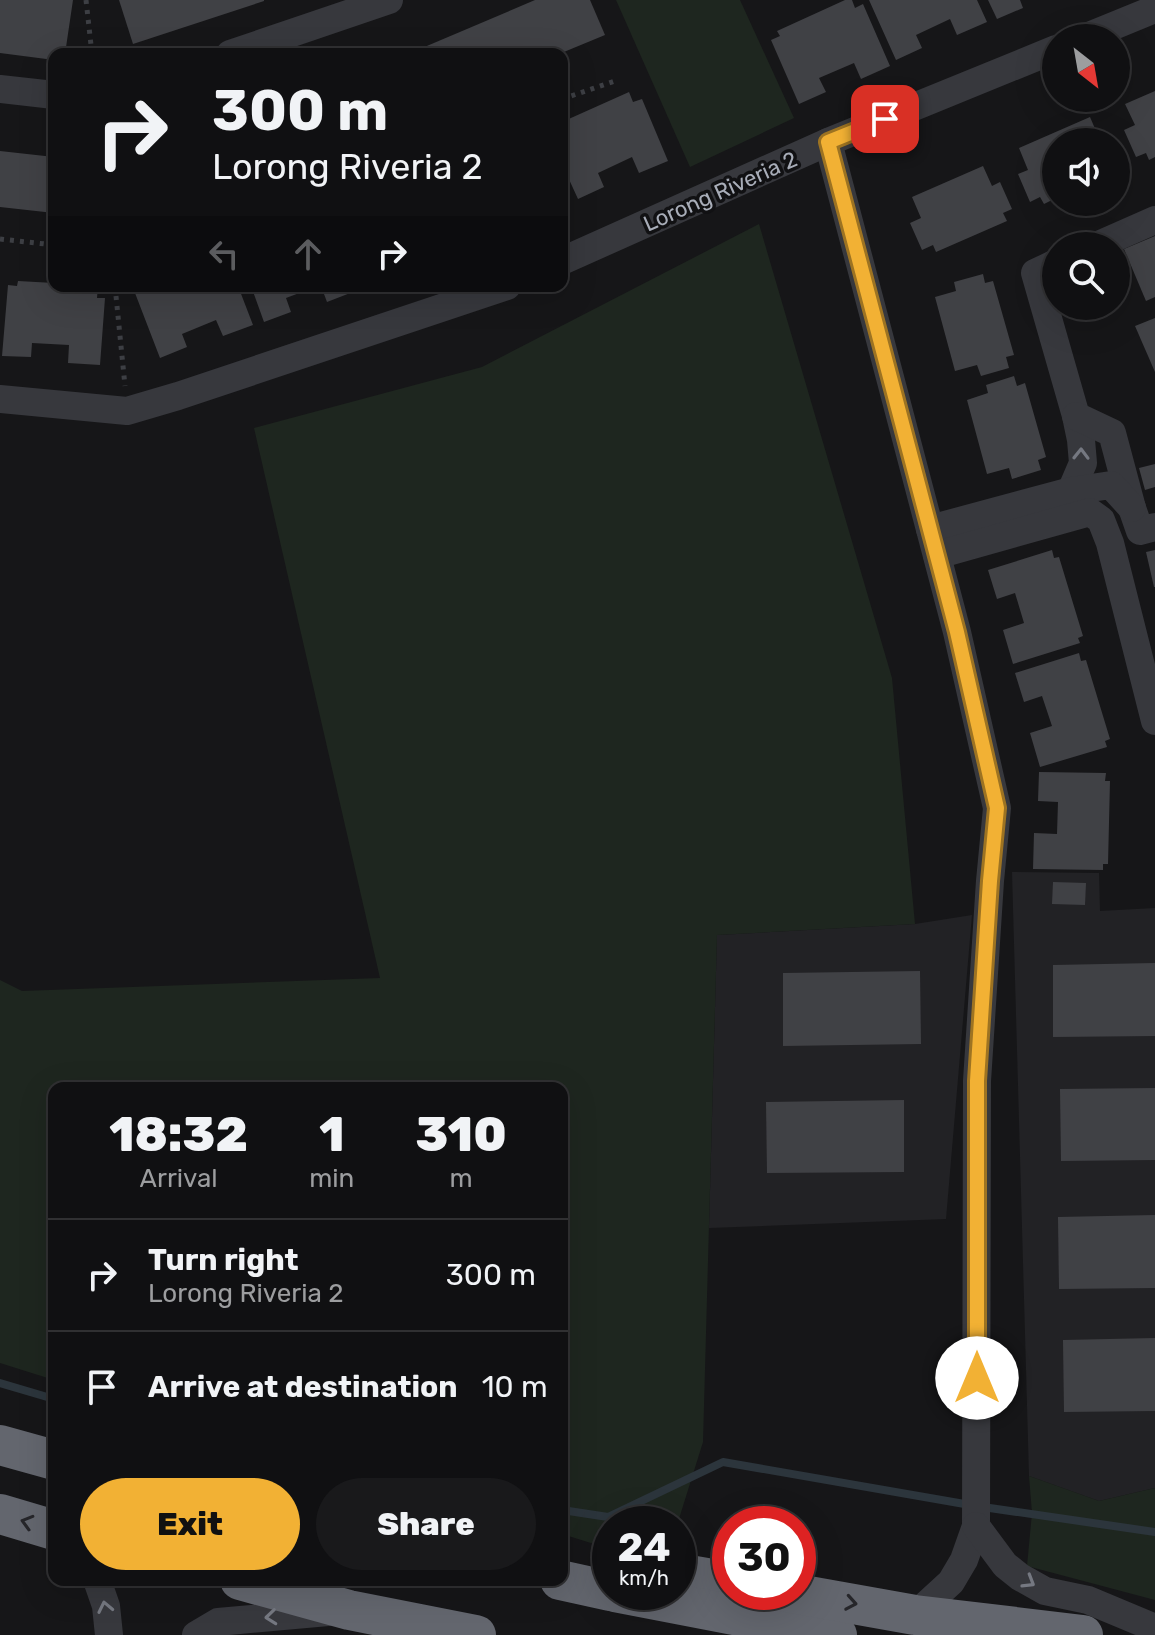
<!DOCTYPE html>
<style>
:root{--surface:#101012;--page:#19191b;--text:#f1f3f6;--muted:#9c9d9f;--line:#303032;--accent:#f2b134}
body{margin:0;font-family:Rubik,sans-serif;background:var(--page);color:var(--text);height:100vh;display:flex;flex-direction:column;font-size:30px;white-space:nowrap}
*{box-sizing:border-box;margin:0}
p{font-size:26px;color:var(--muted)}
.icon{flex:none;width:44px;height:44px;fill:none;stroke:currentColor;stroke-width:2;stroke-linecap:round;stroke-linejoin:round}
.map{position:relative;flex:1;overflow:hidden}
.details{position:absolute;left:48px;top:1082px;width:520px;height:504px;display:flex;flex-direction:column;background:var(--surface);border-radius:16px;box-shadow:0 8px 32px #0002,0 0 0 2px var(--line)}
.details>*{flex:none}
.guide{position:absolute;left:48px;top:48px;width:520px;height:244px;border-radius:16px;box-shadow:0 8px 32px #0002,0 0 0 2px var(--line);background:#101012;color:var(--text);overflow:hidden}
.needle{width:52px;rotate:149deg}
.controls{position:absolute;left:1042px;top:24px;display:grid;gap:16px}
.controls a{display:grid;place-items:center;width:88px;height:88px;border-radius:50%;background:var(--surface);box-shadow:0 8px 32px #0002,0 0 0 2px var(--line);font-size:40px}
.speed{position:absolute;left:592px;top:1506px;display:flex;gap:16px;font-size:40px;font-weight:700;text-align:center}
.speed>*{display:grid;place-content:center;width:104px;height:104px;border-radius:50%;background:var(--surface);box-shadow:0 8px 32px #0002,0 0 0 2px var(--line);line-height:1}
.speed small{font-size:20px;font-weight:400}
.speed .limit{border:12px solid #d22;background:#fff;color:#111}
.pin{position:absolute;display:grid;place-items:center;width:68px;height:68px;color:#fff;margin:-34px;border-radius:16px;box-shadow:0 4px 12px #0006}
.me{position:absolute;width:88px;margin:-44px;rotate:0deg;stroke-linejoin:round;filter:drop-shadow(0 0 6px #0008)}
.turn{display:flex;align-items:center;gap:28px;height:168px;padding:0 32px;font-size:36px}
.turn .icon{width:104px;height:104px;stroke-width:2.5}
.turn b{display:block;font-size:56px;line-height:68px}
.lanes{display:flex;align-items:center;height:76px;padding:0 32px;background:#0003;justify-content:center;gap:40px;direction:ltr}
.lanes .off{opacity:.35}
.eta{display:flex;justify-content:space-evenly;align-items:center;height:136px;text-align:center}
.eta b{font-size:48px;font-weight:800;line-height:56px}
.action{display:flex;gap:16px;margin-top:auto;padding:16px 32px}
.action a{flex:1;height:92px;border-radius:48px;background:var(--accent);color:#111;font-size:32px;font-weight:800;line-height:92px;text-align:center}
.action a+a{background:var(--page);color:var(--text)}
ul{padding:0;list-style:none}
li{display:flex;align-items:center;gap:24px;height:112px;padding:0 32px;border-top:2px solid var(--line)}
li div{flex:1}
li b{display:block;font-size:30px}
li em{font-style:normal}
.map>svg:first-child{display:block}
</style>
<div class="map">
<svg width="1155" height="1635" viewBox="0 0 1155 1635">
<rect width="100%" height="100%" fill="#161618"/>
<!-- built -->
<g fill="#222225">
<polygon points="1012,872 1099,873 1100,911 1155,908 1155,1488 1099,1501 1029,1476"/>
<polygon points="972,915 946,1219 709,1228 717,935 915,924"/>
</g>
<!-- green -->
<g fill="#1e261f">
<polygon points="616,0 740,0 794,118 690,167"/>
<polygon points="759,224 892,678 915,924 717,935 703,1442 678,1522 671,1524 610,1524 610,1539 591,1543 562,1534 562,1088 54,1088 54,1380 0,1363 0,980 22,991 380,978 254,428 482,367"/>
<polygon points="1029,1476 1099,1501 1155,1488 1155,1600 1027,1566 1032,1513"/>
</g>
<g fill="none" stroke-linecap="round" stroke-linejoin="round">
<!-- stream -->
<g stroke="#2c353c" stroke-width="8">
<polyline points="0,1383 54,1399"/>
<polyline points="562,1510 608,1517 723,1462 976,1506 1155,1532"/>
</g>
</g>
<!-- building -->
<g fill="#404145">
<polygon points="0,0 73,0 65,54 54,54 54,60 0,53"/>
<polygon points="119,0 264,0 264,1 133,44"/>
<polygon points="535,0 590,0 605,35 559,54 416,54 415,51"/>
<polygon points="845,0 852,0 855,8 863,4 890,66 861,79 854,63 819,78 826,92 799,104 771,40 780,36 777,31"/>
<polygon points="869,0 977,0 987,22 957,35 950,19 916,35 922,48 896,60"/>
<polygon points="988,0 1020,0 1023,8 997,19"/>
<polygon points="1155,91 1155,157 1149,160 1146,153 1136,157 1124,130 1135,125 1125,104"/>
<polygon points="629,92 633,102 642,99 668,161 639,173 632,157 598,173 604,187 578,199 562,164 562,122"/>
<polygon points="1090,117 1099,138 1108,134 1111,142 1056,142 1056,198 1044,204 1040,197 1030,202 1018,174 1028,170 1019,148"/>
<polygon points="0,151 54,157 54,213 0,207"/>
<polygon points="983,166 992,186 1000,182 1012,209 1003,213 1007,221 936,252 933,245 922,250 910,223 921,218 912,197"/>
<polygon points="1155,236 1155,297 1146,301 1124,249"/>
<polygon points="983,274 985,283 993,281 1014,355 1006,357 1009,368 981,376 977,365 955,371 935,297 956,291 954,282"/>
<polygon points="18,281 54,283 54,286 98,286 97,298 105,298 100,365 68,363 69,345 32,343 31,357 2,356 8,285 17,286"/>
<polygon points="143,286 238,286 253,325 223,336 216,320 182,334 187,347 160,358 135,293 144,289"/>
<polygon points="251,286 318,286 286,298 291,312 264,322"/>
<polygon points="321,286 356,286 358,290 327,302"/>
<polygon points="1155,318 1155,372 1135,326"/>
<polygon points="1014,376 1017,386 1025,383 1046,457 1038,460 1041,470 1012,479 1009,468 987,474 967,400 988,393 986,385"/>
<polygon points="1155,464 1155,487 1145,490 1139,468"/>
<polygon points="1052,550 1054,558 1059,557 1083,636 1078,638 1080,643 1013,664 1003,630 1024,623 1015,593 997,599 988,570"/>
<polygon points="1155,550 1155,587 1154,587 1146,552"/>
<polygon points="1079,653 1081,661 1086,660 1110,739 1105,741 1107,747 1040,767 1030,733 1052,726 1042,696 1024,702 1015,673"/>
<polygon points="1039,772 1106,773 1105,781 1110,781 1108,864 1103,864 1103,870 1033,869 1034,833 1057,834 1058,802 1038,801"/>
<polygon points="1053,882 1086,883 1085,905 1052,904"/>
<polygon points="1155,963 1155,1036 1053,1037 1053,965"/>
<polygon points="920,971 921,1044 783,1046 783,973"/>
<polygon points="1155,1088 1155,1160 1061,1161 1060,1089"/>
<polygon points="904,1100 904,1172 767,1173 766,1102"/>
<polygon points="1155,1215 1155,1288 1059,1289 1058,1217"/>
<polygon points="1155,1338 1155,1411 1064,1412 1063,1340"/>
</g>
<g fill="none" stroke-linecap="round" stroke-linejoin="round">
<!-- path -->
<g stroke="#3d3f44" stroke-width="5" stroke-dasharray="4 6" stroke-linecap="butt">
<polyline points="86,0 92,54"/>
<polyline points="562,99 618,80"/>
<polyline points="0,239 54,245"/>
<polyline points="115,286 125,386"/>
</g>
<!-- minor -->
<g stroke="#37383d" stroke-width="28">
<polyline points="1084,38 1155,9"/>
<polyline points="230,54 389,0"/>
<polyline points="0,89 54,95"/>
<polyline points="828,142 957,632 997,808 990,881 977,1081 976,1526 964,1560 951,1582 915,1615"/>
<polyline points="1096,246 1155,220"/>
<polyline points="562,261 828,142 1056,49"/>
<polyline points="1056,263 1035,273 1076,416 1081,440 1083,463 1071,491"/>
<polyline points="0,399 127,411 178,396 507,286"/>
<polyline points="1076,416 1112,433 1132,508 1140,531 1155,527"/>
<polyline points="930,529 1071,491 1111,485 1132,508"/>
<polyline points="937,555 1090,512 1101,520 1110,543 1155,721"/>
<polyline points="976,1526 1005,1565 1020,1577 1045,1591 1088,1600 1155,1628"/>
<polyline points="97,1580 106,1606 109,1635"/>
<polyline points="196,1635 218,1622 328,1612"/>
</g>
<!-- highway -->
<g stroke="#63666e" stroke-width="40">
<polyline points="0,1445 54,1460"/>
<polyline points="0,1514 54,1530"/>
<polyline points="678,1579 695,1576 730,1582"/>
<polyline points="240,1580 349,1610 476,1635"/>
<polyline points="560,1580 610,1591"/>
<polyline points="615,1592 837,1635"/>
<polyline points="786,1592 915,1615 1083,1635"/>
</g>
</g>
<!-- one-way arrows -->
<defs><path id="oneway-chevron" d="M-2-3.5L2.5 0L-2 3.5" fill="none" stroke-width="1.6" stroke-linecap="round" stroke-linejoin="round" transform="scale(2)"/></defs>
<g stroke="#757881">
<use href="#oneway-chevron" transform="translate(1081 454) rotate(-89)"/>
<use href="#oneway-chevron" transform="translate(1029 1582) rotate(31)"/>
<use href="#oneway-chevron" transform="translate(105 1607) rotate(-102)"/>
<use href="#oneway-chevron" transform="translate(271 1617) rotate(174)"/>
</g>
<g stroke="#26262a">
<use href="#oneway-chevron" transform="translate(27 1522) rotate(-164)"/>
<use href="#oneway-chevron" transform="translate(851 1603) rotate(10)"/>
</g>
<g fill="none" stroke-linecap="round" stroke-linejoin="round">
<defs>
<polyline id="route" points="885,119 828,142 957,632 997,808 990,881 977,1081 977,1378"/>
</defs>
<!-- route casing -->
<use href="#route" stroke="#9d7322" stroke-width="20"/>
<!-- route -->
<use href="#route" stroke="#f2b134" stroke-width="14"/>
</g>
<g text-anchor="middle" stroke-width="7" stroke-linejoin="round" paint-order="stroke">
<!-- street labels -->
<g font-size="22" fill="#a8adb8" stroke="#111113">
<text transform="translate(720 191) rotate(-24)" y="8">Lorong Riveria 2</text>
</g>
</g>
</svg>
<div class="controls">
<a><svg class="needle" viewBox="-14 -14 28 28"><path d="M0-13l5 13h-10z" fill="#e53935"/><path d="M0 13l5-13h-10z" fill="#9c9d9f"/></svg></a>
<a><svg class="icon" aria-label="sound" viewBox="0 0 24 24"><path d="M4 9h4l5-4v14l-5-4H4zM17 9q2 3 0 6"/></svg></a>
<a><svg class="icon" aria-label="search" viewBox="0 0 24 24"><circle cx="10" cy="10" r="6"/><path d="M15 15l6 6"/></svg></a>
</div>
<div class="speed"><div>24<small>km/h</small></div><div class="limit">30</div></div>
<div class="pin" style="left:885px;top:119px;background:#d93025"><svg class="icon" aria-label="arrive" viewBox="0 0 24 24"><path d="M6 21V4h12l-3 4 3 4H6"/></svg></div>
<svg class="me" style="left:977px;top:1378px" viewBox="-20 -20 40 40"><circle r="19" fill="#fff"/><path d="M0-13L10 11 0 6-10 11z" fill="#f2b134"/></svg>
<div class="guide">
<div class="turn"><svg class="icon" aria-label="right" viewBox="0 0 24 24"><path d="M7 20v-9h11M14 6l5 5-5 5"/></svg><div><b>300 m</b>Lorong Riveria 2</div></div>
<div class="lanes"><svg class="icon off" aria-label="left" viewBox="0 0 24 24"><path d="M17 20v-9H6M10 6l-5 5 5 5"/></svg><svg class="icon off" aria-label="ahead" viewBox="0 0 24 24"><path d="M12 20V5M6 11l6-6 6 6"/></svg><svg class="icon" aria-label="right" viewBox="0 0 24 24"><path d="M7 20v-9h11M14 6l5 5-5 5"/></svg></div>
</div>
<section class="details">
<div class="eta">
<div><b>18:32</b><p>Arrival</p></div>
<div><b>1</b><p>min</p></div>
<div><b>310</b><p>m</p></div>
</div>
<ul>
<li><svg class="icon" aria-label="right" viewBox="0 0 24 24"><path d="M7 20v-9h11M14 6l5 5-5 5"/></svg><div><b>Turn right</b><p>Lorong Riveria 2</p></div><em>300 m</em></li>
<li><svg class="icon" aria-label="arrive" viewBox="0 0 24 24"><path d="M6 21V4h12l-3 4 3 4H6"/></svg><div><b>Arrive at destination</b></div><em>10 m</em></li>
</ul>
<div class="action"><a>Exit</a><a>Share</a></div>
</section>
</div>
